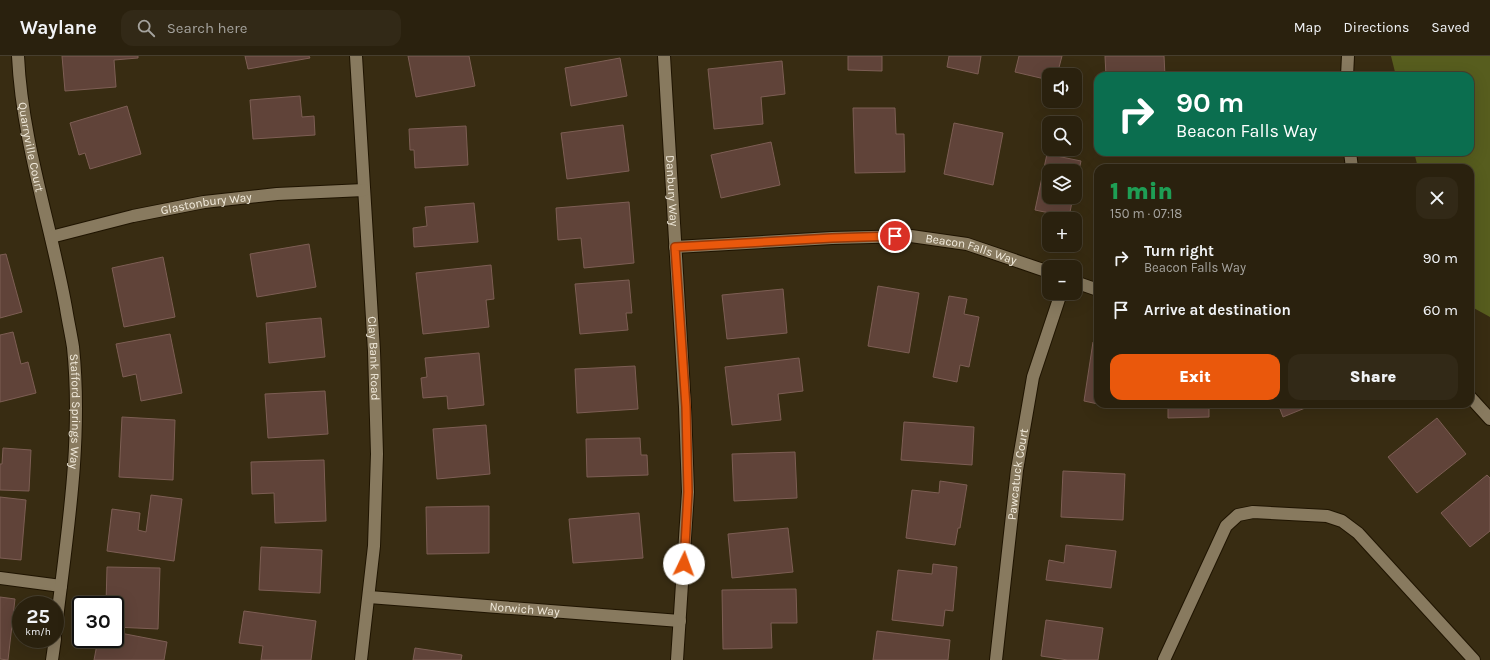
<!DOCTYPE html>
<meta charset="utf-8">
<style>
:root{--surface:#2a210e;--page:#322917;--text:#f1f3f6;--muted:#a5a39e;--line:#463e2e;--accent:#ea580c}
body{margin:0;font-family:Karla,sans-serif;background:var(--page);color:var(--text);height:100vh;display:flex;flex-direction:column;font-size:15px;white-space:nowrap}
*{box-sizing:border-box;margin:0}
p{font-size:13px;color:var(--muted)}
.icon{flex:none;width:22px;height:22px;fill:none;stroke:currentColor;stroke-width:2;stroke-linecap:round;stroke-linejoin:round}
.map{position:relative;flex:1;overflow:hidden}
.panel{position:absolute;left:1094px;top:108px;width:380px;height:244px;display:flex;flex-direction:column;background:var(--surface);border-radius:12px;box-shadow:0 4px 16px #0002,0 0 0 1px var(--line)}
.panel>*{flex:none}
.top-card{position:absolute;left:1094px;top:16px;width:380px;height:84px;border-radius:12px;box-shadow:0 4px 16px #0002,0 0 0 1px var(--line);background:#0b6e4f;color:#fff;overflow:hidden}
.tools{position:absolute;left:1042px;top:12px;display:grid;gap:8px}
.tools a{display:grid;place-items:center;width:40px;height:40px;border-radius:8px;background:var(--surface);box-shadow:0 4px 16px #0002,0 0 0 1px var(--line);font-size:20px}
.speed{position:absolute;left:12px;top:540px;display:flex;gap:8px;font-size:20px;font-weight:700;text-align:center}
.speed>*{display:grid;place-content:center;width:52px;height:52px;border-radius:50%;background:var(--surface);box-shadow:0 4px 16px #0002,0 0 0 1px var(--line);line-height:1}
.speed small{font-size:10px;font-weight:400}
.speed .limit{border:2px solid #111;border-radius:6px;background:#fff;color:#111}
.pin{position:absolute;display:grid;place-items:center;width:34px;height:34px;color:#fff;margin:-17px;border:2px solid #fff;border-radius:50%;box-shadow:0 1px 4px #0007}
.me{position:absolute;width:44px;margin:-22px;rotate:3deg;stroke-linejoin:round;filter:drop-shadow(0 0 3px #0008)}
.turn{display:flex;align-items:center;gap:14px;height:84px;padding:0 16px;font-size:18px}
.turn .icon{width:52px;height:52px;stroke-width:2.5}
.turn b{display:block;font-size:28px;line-height:34px}
.round{display:grid;place-items:center;flex:none;width:42px;height:42px;border-radius:12px;background:var(--page)}
.summary{display:flex;align-items:center;justify-content:space-between;height:68px;padding:0 16px}
h1{font-size:24px;font-weight:800;line-height:30px;color:#1e9e55}
.cta{display:flex;gap:8px;margin-top:auto;padding:8px 16px}
.cta a{flex:1;height:46px;border-radius:12px;background:var(--accent);color:#fff;font-size:16px;font-weight:800;line-height:46px;text-align:center}
.cta a+a{background:var(--page);color:var(--text)}
ul{padding:0;list-style:none}
li{display:flex;align-items:center;gap:12px;height:52px;padding:0 16px}
li div{flex:1}
li b{display:block;font-size:15px}
li em{font-style:normal}
header{display:flex;align-items:center;gap:24px;box-sizing:border-box;height:56px;padding:0 20px;background:var(--surface);border-bottom:1px solid var(--line)}
header strong{font-size:19px}
nav{display:flex;gap:22px;margin-inline-start:auto;font-size:14px}
.search{width:280px;height:36px;background:var(--page);display:flex;align-items:center;gap:10px;box-sizing:border-box;padding:0 14px;border-radius:12px;color:var(--muted);font-size:15px}
.map>svg:first-child{display:block}
</style>
<header>
<strong>Waylane</strong>
<div class="search"><svg class="icon" aria-label="search" viewBox="0 0 24 24"><circle cx="10" cy="10" r="6"/><path d="M15 15l6 6"/></svg>Search here</div>
<nav><a>Map</a><a>Directions</a><a>Saved</a></nav>
</header>
<div class="map">
<svg width="1490" height="604" viewBox="0 0 1490 604">
<rect width="100%" height="100%" fill="#382c12"/>
<!-- green -->
<polygon fill="#575d1e" points="1391,0 1490,0 1490,261 1470,250 1470,112 1418,112 1414,96 1470,96 1470,20 1396,20"/>
<!-- building -->
<g fill="#604339" stroke="#7d5e54">
<polygon points="62,0 138,0 138,2 114,4 116,31 65,35"/>
<polygon points="245,0 309,0 310,2 248,13"/>
<polygon points="408,0 469,0 475,30 416,41"/>
<polygon points="848,0 882,0 882,15 848,14"/>
<polygon points="949,0 981,0 978,18 947,11"/>
<polygon points="1019,0 1062,0 1057,19 1049,19 1049,24 1015,16"/>
<polygon points="1105,0 1164,0 1165,20 1106,20"/>
<polygon points="620,2 627,40 571,50 565,12"/>
<polygon points="782,5 785,38 761,41 763,68 714,73 708,13"/>
<polygon points="300,40 302,61 314,60 315,79 253,83 250,44"/>
<polygon points="127,50 141,98 90,113 85,97 79,99 70,67"/>
<polygon points="853,52 895,52 896,78 904,78 905,116 855,117"/>
<polygon points="954,67 1003,77 993,129 944,118"/>
<polygon points="623,69 629,115 567,123 561,77"/>
<polygon points="466,70 468,109 415,112 414,94 410,94 409,73"/>
<polygon points="771,86 780,129 721,142 711,99"/>
<polygon points="1047,98 1081,105 1075,132 1075,115 1049,115 1049,141 1073,141 1069,161 1035,154"/>
<polygon points="629,146 634,207 584,212 581,182 558,184 556,152"/>
<polygon points="474,147 478,186 414,191 413,172 427,170 425,151"/>
<polygon points="309,188 316,231 257,241 250,198"/>
<polygon points="6,198 22,256 0,262 0,199"/>
<polygon points="163,201 175,261 124,271 112,212"/>
<polygon points="491,209 494,243 486,244 489,271 423,278 416,217"/>
<polygon points="629,224 632,257 626,257 628,274 580,278 575,228"/>
<polygon points="878,230 919,237 909,297 868,290"/>
<polygon points="783,233 787,277 727,283 722,239"/>
<polygon points="949,240 967,243 964,258 979,261 969,311 960,309 957,326 933,321"/>
<polygon points="321,262 325,301 269,307 266,267"/>
<polygon points="13,276 21,308 28,306 36,337 0,346 0,279"/>
<polygon points="170,278 182,337 141,345 136,318 123,321 116,288"/>
<polygon points="1093,286 1098,287 1098,348 1084,345"/>
<polygon points="479,297 484,349 448,353 447,340 423,342 421,322 427,321 425,302"/>
<polygon points="799,302 803,335 778,338 781,364 732,369 725,311"/>
<polygon points="635,310 638,353 577,357 575,313"/>
<polygon points="325,335 328,378 268,382 265,338"/>
<polygon points="1101,348 1129,348 1128,352"/>
<polygon points="1168,348 1209,348 1209,361 1168,362"/>
<polygon points="1278,348 1315,348 1283,361"/>
<polygon points="122,361 175,364 173,424 119,421"/>
<polygon points="1437,362 1466,398 1417,437 1388,401"/>
<polygon points="904,366 974,371 972,409 901,404"/>
<polygon points="486,369 490,418 437,423 433,373"/>
<polygon points="640,382 641,399 647,399 648,419 587,421 586,383"/>
<polygon points="3,392 31,394 29,435 0,434 0,408 2,408"/>
<polygon points="795,396 797,442 734,445 732,398"/>
<polygon points="324,404 326,465 275,467 274,437 252,438 251,406"/>
<polygon points="1063,415 1125,418 1123,464 1061,461"/>
<polygon points="1487,419 1490,422 1490,475 1470,491 1441,457"/>
<polygon points="940,425 967,429 960,472 958,472 955,489 906,482 912,434 939,437"/>
<polygon points="151,439 182,443 174,505 107,495 112,453 140,457 138,474 146,476"/>
<polygon points="0,441 26,444 21,504 0,502"/>
<polygon points="489,450 489,497 427,498 426,451"/>
<polygon points="639,457 643,502 573,507 569,463"/>
<polygon points="788,472 793,516 732,522 728,478"/>
<polygon points="1066,489 1116,495 1111,532 1046,524 1049,504 1064,507"/>
<polygon points="261,491 322,494 320,537 259,534"/>
<polygon points="933,508 957,511 953,555 945,554 943,570 892,564 898,514 932,518"/>
<polygon points="107,511 160,512 158,573 115,571 115,549 106,549"/>
<polygon points="796,533 797,567 771,567 772,592 723,593 722,534"/>
<polygon points="0,541 15,543 8,604 0,603"/>
<polygon points="244,555 316,565 311,604 261,604 263,590 239,587"/>
<polygon points="1046,564 1103,572 1098,604 1068,604 1041,600"/>
<polygon points="877,575 950,584 948,604 873,604"/>
<polygon points="115,576 167,586 164,604 94,604 98,583 115,583"/>
<polygon points="415,592 462,599 461,604 413,604"/>
</g>
<g fill="none" stroke-linecap="round" stroke-linejoin="round">
<defs>
<g id="lane">
<polyline points="0,522 61,530"/>
<polyline points="1164,604 1226,470 1238,459 1253,456 1327,460 1342,465 1358,477 1474,604"/>
</g>
<g id="street">
<path id="s1" d="M18,0C22,86 51,168 66,252C68,265 71,278 73,291C83,386 66,484 55,579"/>
<path id="s2" d="M356,0L374,295L377,398L374,490L361,604"/>
<path id="s3" d="M664,0L685,351L688,436L677,604"/>
<polyline points="1347,20 1348,0"/>
<polyline points="1350,96 1352,112"/>
<path id="s4" d="M51,181L133,160L204,146L277,138L364,134"/>
<path id="s5" d="M675,191L832,182L911,180L967,188L1049,216"/>
<polyline points="1075,226 1098,234"/>
<polyline points="1470,341 1490,363"/>
<path id="s6" d="M369,541L680,565"/>
<polyline points="52,604 55,583"/>
<path id="s7" d="M996,604L1017,414L1033,321L1061,237"/>
</g>
</defs>
<!-- lane casing -->
<use href="#lane" stroke="#1f1400" stroke-width="14"/>
<!-- street casing -->
<use href="#street" stroke="#1f1400" stroke-width="14"/>
<!-- lane -->
<use href="#lane" stroke="#887a5f" stroke-width="12"/>
<!-- street -->
<use href="#street" stroke="#887a5f" stroke-width="12"/>
</g>
<g fill="none" stroke-linecap="round" stroke-linejoin="round">
<defs>
<polyline id="route" points="684,508 688,436 686,351 675,191 832,182 895,180"/>
</defs>
<!-- route casing -->
<use href="#route" stroke="#983908" stroke-width="10"/>
<!-- route -->
<use href="#route" stroke="#ea580c" stroke-width="7"/>
</g>
<g text-anchor="middle" stroke-width="3" stroke-linejoin="round" paint-order="stroke">
<!-- street labels -->
<g font-size="12" fill="#f2ebdc" stroke="#382c12">
<text dy="4" stroke="none"><textPath href="#s1" startOffset="92">Quarryville Court</textPath></text>
<text dy="4" stroke="none"><textPath href="#s3" startOffset="135">Danbury Way</textPath></text>
<text dy="4" stroke="none"><textPath href="#s4" startOffset="159">Glastonbury Way</textPath></text>
<text dy="4" stroke="none"><textPath href="#s5" startOffset="298">Beacon Falls Way</textPath></text>
<text dy="4" stroke="none"><textPath href="#s2" startOffset="303">Clay Bank Road</textPath></text>
<text dy="4" stroke="none"><textPath href="#s1" startOffset="361">Stafford Springs Way</textPath></text>
<text dy="4" stroke="none"><textPath href="#s7" startOffset="187">Pawcatuck Court</textPath></text>
<text dy="4" stroke="none"><textPath href="#s6" startOffset="156">Norwich Way</textPath></text>
</g>
</g>
</svg>
<div class="tools">
<a><svg class="icon" aria-label="sound" viewBox="0 0 24 24"><path d="M4 9h4l5-4v14l-5-4H4zM17 9q2 3 0 6"/></svg></a>
<a><svg class="icon" aria-label="search" viewBox="0 0 24 24"><circle cx="10" cy="10" r="6"/><path d="M15 15l6 6"/></svg></a>
<a><svg class="icon" aria-label="layers" viewBox="0 0 24 24"><path d="M12 4l9 5-9 5-9-5zM3 14l9 5 9-5"/></svg></a>
<a>+</a>
<a>−</a>
</div>
<div class="speed"><div>25<small>km/h</small></div><div class="limit">30</div></div>
<div class="pin" style="left:895px;top:180px;background:#d93025"><svg class="icon" aria-label="arrive" viewBox="0 0 24 24"><path d="M6 21V4h12l-3 4 3 4H6"/></svg></div>
<svg class="me" style="left:684px;top:508px" viewBox="-20 -20 40 40"><circle r="19" fill="#fff"/><path d="M0-13L10 11 0 6-10 11z" fill="#ea580c"/></svg>
<div class="top-card">
<div class="turn"><svg class="icon" aria-label="right" viewBox="0 0 24 24"><path d="M7 20v-9h11M14 6l5 5-5 5"/></svg><div><b>90 m</b>Beacon Falls Way</div></div>
</div>
<section class="panel">
<div class="summary"><div><h1>1 min</h1><p>150 m · 07:18</p></div><a class="round"><svg class="icon" aria-label="close" viewBox="0 0 24 24"><path d="M6 6l12 12M18 6L6 18"/></svg></a></div>
<ul>
<li><svg class="icon" aria-label="right" viewBox="0 0 24 24"><path d="M7 20v-9h11M14 6l5 5-5 5"/></svg><div><b>Turn right</b><p>Beacon Falls Way</p></div><em>90 m</em></li>
<li><svg class="icon" aria-label="arrive" viewBox="0 0 24 24"><path d="M6 21V4h12l-3 4 3 4H6"/></svg><div><b>Arrive at destination</b></div><em>60 m</em></li>
</ul>
<div class="cta"><a>Exit</a><a>Share</a></div>
</section>
</div>
